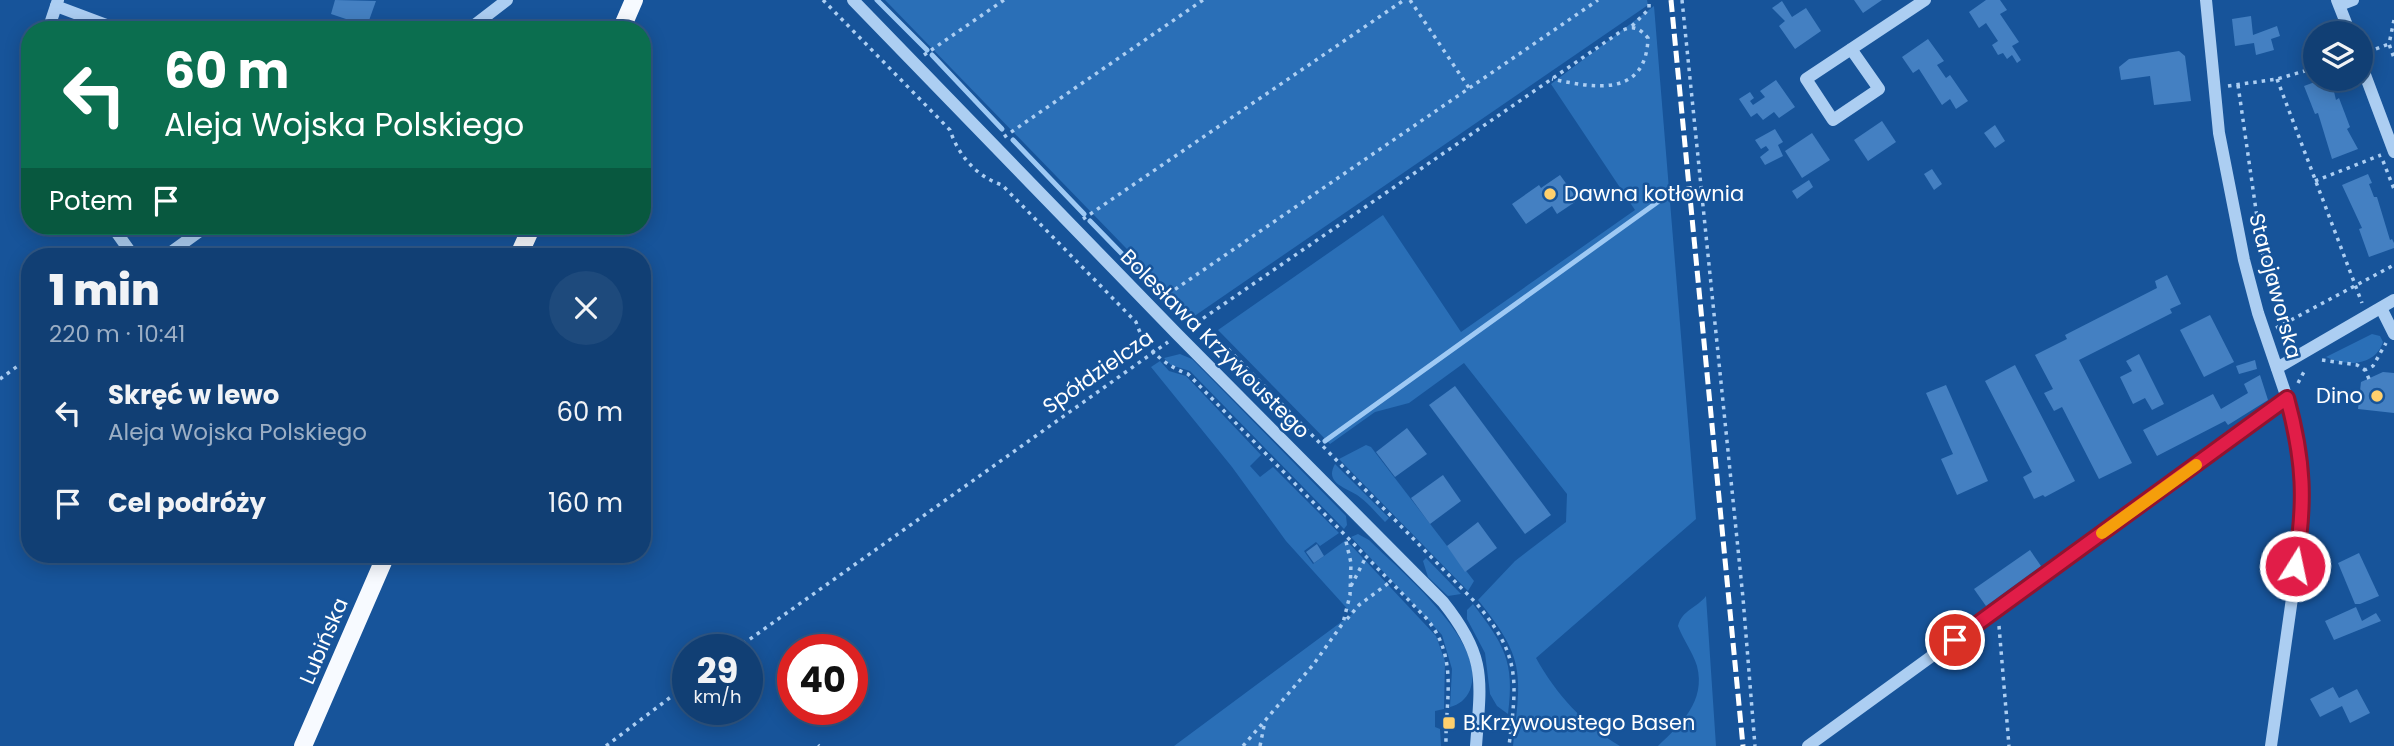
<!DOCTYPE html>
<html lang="pl">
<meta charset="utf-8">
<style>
:root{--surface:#113f74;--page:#1e4a7c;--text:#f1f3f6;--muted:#9cafc5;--line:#305886}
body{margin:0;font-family:Poppins,sans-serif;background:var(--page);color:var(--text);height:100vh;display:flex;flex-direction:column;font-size:26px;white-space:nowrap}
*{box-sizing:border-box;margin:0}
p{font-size:23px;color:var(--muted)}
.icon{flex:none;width:38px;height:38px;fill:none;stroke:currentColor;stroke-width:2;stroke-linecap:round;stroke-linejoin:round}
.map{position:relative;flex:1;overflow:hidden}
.panel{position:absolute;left:21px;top:248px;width:630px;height:315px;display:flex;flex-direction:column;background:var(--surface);border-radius:28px;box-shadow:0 4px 18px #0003,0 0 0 2px var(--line)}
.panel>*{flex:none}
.hud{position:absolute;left:21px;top:21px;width:630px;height:214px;border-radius:28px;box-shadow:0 4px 18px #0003,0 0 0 2px var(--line);background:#0b6e4f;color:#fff;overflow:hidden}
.tools{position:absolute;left:2303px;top:21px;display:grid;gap:14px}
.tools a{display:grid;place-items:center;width:70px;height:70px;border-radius:50%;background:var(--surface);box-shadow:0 4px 18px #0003,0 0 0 2px var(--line);font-size:35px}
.speed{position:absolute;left:672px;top:634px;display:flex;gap:14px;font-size:35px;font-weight:700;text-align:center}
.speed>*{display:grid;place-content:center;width:91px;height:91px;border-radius:50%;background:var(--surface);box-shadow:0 4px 18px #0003,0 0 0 2px var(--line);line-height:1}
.speed small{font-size:18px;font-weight:400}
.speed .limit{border:10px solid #d22;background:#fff;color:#111}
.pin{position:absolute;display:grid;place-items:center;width:60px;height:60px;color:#fff;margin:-30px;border:4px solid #fff;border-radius:50%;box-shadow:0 2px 7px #0007}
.me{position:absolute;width:77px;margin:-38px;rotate:10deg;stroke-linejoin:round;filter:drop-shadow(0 0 5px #0008)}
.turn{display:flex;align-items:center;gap:24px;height:147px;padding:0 28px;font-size:32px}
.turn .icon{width:91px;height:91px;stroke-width:2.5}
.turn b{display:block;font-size:49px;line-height:60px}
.then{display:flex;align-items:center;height:66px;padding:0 28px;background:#0003;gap:14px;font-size:26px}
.round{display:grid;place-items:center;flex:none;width:74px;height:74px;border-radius:37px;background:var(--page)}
.headline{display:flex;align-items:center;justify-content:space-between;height:119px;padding:0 28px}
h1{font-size:42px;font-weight:800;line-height:52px}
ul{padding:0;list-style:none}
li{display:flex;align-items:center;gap:21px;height:91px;padding:0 28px}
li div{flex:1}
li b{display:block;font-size:26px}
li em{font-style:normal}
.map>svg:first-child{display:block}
</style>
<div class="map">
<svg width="2394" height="746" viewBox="0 0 2394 746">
<rect width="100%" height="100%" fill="#17549a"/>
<!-- green -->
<g fill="#2a6fb7">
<polygon points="885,0 1647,0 1648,5 1193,317"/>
<path d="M1654,6L1696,519L1536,658C1556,694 1584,725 1620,746H1513C1521,673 1526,659 1478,600L1515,561L1566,522L1567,494L1464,363L1409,403L1375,412L1330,444L1218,330L1383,215L1461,332L1635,210L1551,84Z"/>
<path d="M2372,334L2380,336L2383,342C2375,366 2347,367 2326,357Z"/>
<polygon points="1180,354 1192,359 1346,516 1347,525 1344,529 1190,371 1171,365 1164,358"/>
<polygon points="1160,361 1169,371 1186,376 1261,455 1250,466 1260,477 1273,467 1339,533 1320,546 1316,542 1304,551 1313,564 1346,540 1436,636 1445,661 1444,709 1435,711 1435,727 1440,729 1441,746 1174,746 1352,614 1286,541 1232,467 1151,367"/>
<polygon points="1366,445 1371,447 1474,581 1468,591 1339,459"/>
<path d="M1335,464L1389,518L1385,522C1377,514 1370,505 1361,498C1350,488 1323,485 1335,464Z"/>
<path d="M1358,534L1369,540C1398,569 1490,644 1470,690C1466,699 1459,705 1450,707L1452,669L1442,635L1351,537Z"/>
<polygon points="1426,558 1461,594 1448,596 1428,577 1423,561"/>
<path d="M1706,596L1716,746H1658C1681,724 1706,701 1697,666C1693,653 1683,639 1678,626C1682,610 1697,608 1706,596Z"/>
<path d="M1473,604C1504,645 1515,661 1508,714L1497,706L1490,694L1485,653L1467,619V610Z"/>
</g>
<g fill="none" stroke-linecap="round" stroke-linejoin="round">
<!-- stream -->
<g stroke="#9ec9f4" stroke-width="5">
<polyline points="877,0 927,50"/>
<polyline points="932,55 1002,129"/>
<polyline points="1013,140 1084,214"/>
<polyline points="1090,221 1161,294"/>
<polyline points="1238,372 1298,431"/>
<polyline points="1325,441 1659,201"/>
</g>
</g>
<!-- building -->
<g fill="#4480c2">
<polygon points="335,0 376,1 367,26 331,14"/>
<polygon points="1854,0 1882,0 1863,13"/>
<polygon points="1986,0 2000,0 2007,10 2000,14 2019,42 2012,46 2021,60 2017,63 2012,55 2007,59 2003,53 1998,55 1992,45 1998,41 1986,23 1979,28 1969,12"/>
<polygon points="1782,1 1792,17 1806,8 1821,31 1795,49 1779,26 1785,21 1772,8"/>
<polygon points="2251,16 2253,35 2277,26 2280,36 2271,39 2274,50 2256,55 2254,43 2235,46 2232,19"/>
<polygon points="1928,39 1944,61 1937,65 1946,78 1950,75 1968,101 1956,109 1950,99 1942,105 1919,69 1913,73 1902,57"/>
<polygon points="2179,51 2185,56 2191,101 2154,105 2150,76 2121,80 2119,67 2129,59"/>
<polygon points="2323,79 2331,79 2336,100 2339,98 2350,127 2347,129 2358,149 2332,159 2318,113 2315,114 2304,86"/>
<polygon points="1776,80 1795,107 1779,118 1774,112 1763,120 1757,113 1751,117 1739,99 1750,92 1754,98 1750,101 1753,105 1765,97 1760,91"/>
<polygon points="1882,121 1896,142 1868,161 1854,140"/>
<polygon points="1995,125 2005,141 1995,148 1984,133"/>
<polygon points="1775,129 1783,142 1778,145 1783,156 1765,165 1760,157 1769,150 1766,146 1761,149 1755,140"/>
<polygon points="1812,133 1830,160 1802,178 1785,151"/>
<polygon points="1932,169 1942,184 1934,190 1924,174"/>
<polygon points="2368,174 2372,183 2369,184 2374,197 2377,197 2390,240 2392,239 2394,243 2394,248 2369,257 2359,229 2362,228 2342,185"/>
<polygon points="1560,175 1578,200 1557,214 1552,206 1526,224 1512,204 1539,185 1541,188"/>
<polygon points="1809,180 1813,187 1797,199 1792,191"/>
<polygon points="2167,275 2181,304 2170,309 2172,313 2079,360 2132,463 2099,479 2062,407 2054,411 2044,393 2053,389 2035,355 2067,339 2065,335 2157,288 2155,281"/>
<polygon points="2210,315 2234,362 2204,377 2180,330"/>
<polygon points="2139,354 2164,404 2152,410 2145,398 2133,404 2120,377 2132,371 2126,361"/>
<polygon points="2255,360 2257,369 2239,374 2236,366"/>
<polygon points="2015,365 2075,481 2045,497 2043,495 2034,499 2023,477 2032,472 1985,381"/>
<polygon points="2383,372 2394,373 2394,413 2358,409 2361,382"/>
<polygon points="2260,375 2268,400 2228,425 2225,421 2157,456 2143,430 2213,394 2221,409 2248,393 2244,384"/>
<polygon points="1946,385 1988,481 1957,495 1941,459 1953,454 1926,393"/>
<polygon points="1455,386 1551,515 1525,534 1429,405"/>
<polygon points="1407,428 1427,454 1395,477 1376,452"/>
<polygon points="1443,475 1461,501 1430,524 1411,498"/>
<polygon points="1478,522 1497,548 1465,572 1447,546"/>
<polygon points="1317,544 1324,556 1314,563 1306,552"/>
<polygon points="2030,550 2041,566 1986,606 1974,589"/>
<polygon points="2359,553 2379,596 2360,604 2355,604 2338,563"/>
<polygon points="2356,607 2362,621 2376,613 2381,621 2334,640 2325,621"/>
<polygon points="2333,687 2339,698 2357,689 2370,713 2350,723 2342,706 2320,717 2310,699"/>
</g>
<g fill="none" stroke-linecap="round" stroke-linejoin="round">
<!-- path -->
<g stroke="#accef2" stroke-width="3.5" stroke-dasharray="3.5 5" stroke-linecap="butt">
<path d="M823,0L950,130C958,155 977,177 1002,185L1136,322C1144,347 1163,365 1188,374L1427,619C1459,659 1445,699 1446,746"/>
<polyline points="1410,0 1469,88"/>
<polyline points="1682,0 1743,598 1755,746"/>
<polyline points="2394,20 2389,44 2394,58"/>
<polyline points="1632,26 1649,9 1649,0"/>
<polyline points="2368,52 2389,44"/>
<polyline points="924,55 1004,0"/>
<polyline points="2277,79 2362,303"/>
<polyline points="2238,85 2262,252 2293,340"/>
<polyline points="2228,86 2277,79 2315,68"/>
<polyline points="1004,137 1203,0"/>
<polyline points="2383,161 2394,189"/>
<polyline points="2315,181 2381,155"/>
<polyline points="1083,219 1404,0"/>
<polyline points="1161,299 1598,0"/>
<path d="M1189,328L1623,30C1635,25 1640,29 1648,38C1646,98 1594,88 1552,79"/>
<polyline points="2276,328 2394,265"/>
<path d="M1216,355L1225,346L1476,603C1521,656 1517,680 1509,746"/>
<polyline points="2322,360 2357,365 2365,370"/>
<polyline points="0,379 30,357"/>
<polyline points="2369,379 2365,370 2373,366 2386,343"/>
<polyline points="2298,383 2306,368"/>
<polyline points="1351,586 1366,557"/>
<polyline points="1347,619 1359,605 1390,582"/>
<polyline points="1999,626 2009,746"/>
<polyline points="736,649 1168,342"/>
<polyline points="818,745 819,746"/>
<polyline points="606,746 688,684"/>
<polyline points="1243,746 1313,665 1343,623 1350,595 1351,563 1345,537"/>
<polyline points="1260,746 1265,721"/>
</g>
<!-- minor -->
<g stroke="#accef2" stroke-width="12">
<polyline points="58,0 56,6 120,30"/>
<path d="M853,0L1178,335L1443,602C1487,657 1481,679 1476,746"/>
<polyline points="2206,0 2219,133 2244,260 2258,313 2287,398 2303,467 2302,528 2271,746"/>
<polyline points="2337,0 2350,33"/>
<polyline points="2340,5 2353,0"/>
<polyline points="48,30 56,6"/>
<polyline points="468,30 507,0"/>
<polyline points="1851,49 1879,89 1833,120 1806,79 1925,0"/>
<polyline points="2361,64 2394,152"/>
<polyline points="30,86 27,96 30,101"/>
<polyline points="112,226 134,257"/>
<polyline points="164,257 207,226"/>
<polyline points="2381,308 2394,334"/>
<polyline points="2277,368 2394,300"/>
<polyline points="1808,746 2287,398"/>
</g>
<!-- major -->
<g stroke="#f7faff" stroke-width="18">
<polyline points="621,30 634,0"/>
<polyline points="518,257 532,226"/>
<polyline points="303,746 386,555"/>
</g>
<!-- rail -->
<polyline stroke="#fff" stroke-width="5" stroke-dasharray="12 5" stroke-linecap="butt" points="1671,0 1743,746"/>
</g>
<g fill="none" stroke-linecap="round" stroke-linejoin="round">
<defs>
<path id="route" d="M1955,640L2287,398C2304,460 2306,503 2295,566"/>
</defs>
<!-- route casing -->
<use href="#route" stroke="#92132f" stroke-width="18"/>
<!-- route -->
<use href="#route" stroke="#e11d48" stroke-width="12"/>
<!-- slow -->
<polyline stroke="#f59e0b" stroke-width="12" points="2102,533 2196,465"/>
</g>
<!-- markers -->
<g fill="#ffd06d" stroke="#17549a" stroke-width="2.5">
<circle cx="1550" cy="194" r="7"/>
<circle cx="2377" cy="396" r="7"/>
<rect x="1442" y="716" width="14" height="14" rx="3.5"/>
</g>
<g text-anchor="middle" stroke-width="5" stroke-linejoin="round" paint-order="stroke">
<!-- poi labels -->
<g font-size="21" fill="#fff" stroke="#17549a" text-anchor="start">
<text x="1564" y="201">Dawna kotłownia</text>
<text x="2363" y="403" text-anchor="end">Dino</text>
<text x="1463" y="730">B.Krzywoustego Basen</text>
</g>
<!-- street labels -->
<g font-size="21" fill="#fff" stroke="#17549a">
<text transform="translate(2275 286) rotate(75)" y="7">Starojaworska</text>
<text transform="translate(1215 344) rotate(45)" y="7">Bolesława Krzywoustego</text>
<text transform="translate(1098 372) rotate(-35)" y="7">Spółdzielcza</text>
<text transform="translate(324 641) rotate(-67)" y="7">Lubińska</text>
</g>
</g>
</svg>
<div class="tools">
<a><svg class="icon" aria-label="layers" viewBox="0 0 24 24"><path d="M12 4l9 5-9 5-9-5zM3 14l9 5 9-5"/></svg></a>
</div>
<div class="speed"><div>29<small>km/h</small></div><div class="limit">40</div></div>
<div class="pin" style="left:1955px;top:640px;background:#d93025"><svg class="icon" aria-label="arrive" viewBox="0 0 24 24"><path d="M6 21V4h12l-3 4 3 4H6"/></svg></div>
<svg class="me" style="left:2295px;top:566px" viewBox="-20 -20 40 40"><circle r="17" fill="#e11d48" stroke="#fff" stroke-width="3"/><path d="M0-11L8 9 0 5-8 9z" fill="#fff"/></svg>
<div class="hud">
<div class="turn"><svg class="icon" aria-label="left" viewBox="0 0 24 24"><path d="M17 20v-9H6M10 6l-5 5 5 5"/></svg><div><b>60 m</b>Aleja Wojska Polskiego</div></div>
<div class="then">Potem<svg class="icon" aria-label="arrive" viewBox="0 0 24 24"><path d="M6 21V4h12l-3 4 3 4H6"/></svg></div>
</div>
<section class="panel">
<div class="headline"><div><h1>1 min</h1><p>220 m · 10:41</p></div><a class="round"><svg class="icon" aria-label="close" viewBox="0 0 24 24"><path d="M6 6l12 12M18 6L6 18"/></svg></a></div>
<ul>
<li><svg class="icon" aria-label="left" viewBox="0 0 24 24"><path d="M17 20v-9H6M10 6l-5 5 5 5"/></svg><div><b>Skręć w lewo</b><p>Aleja Wojska Polskiego</p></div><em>60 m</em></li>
<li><svg class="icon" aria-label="arrive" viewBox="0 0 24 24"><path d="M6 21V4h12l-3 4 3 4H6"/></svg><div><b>Cel podróży</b></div><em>160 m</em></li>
</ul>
</section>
</div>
